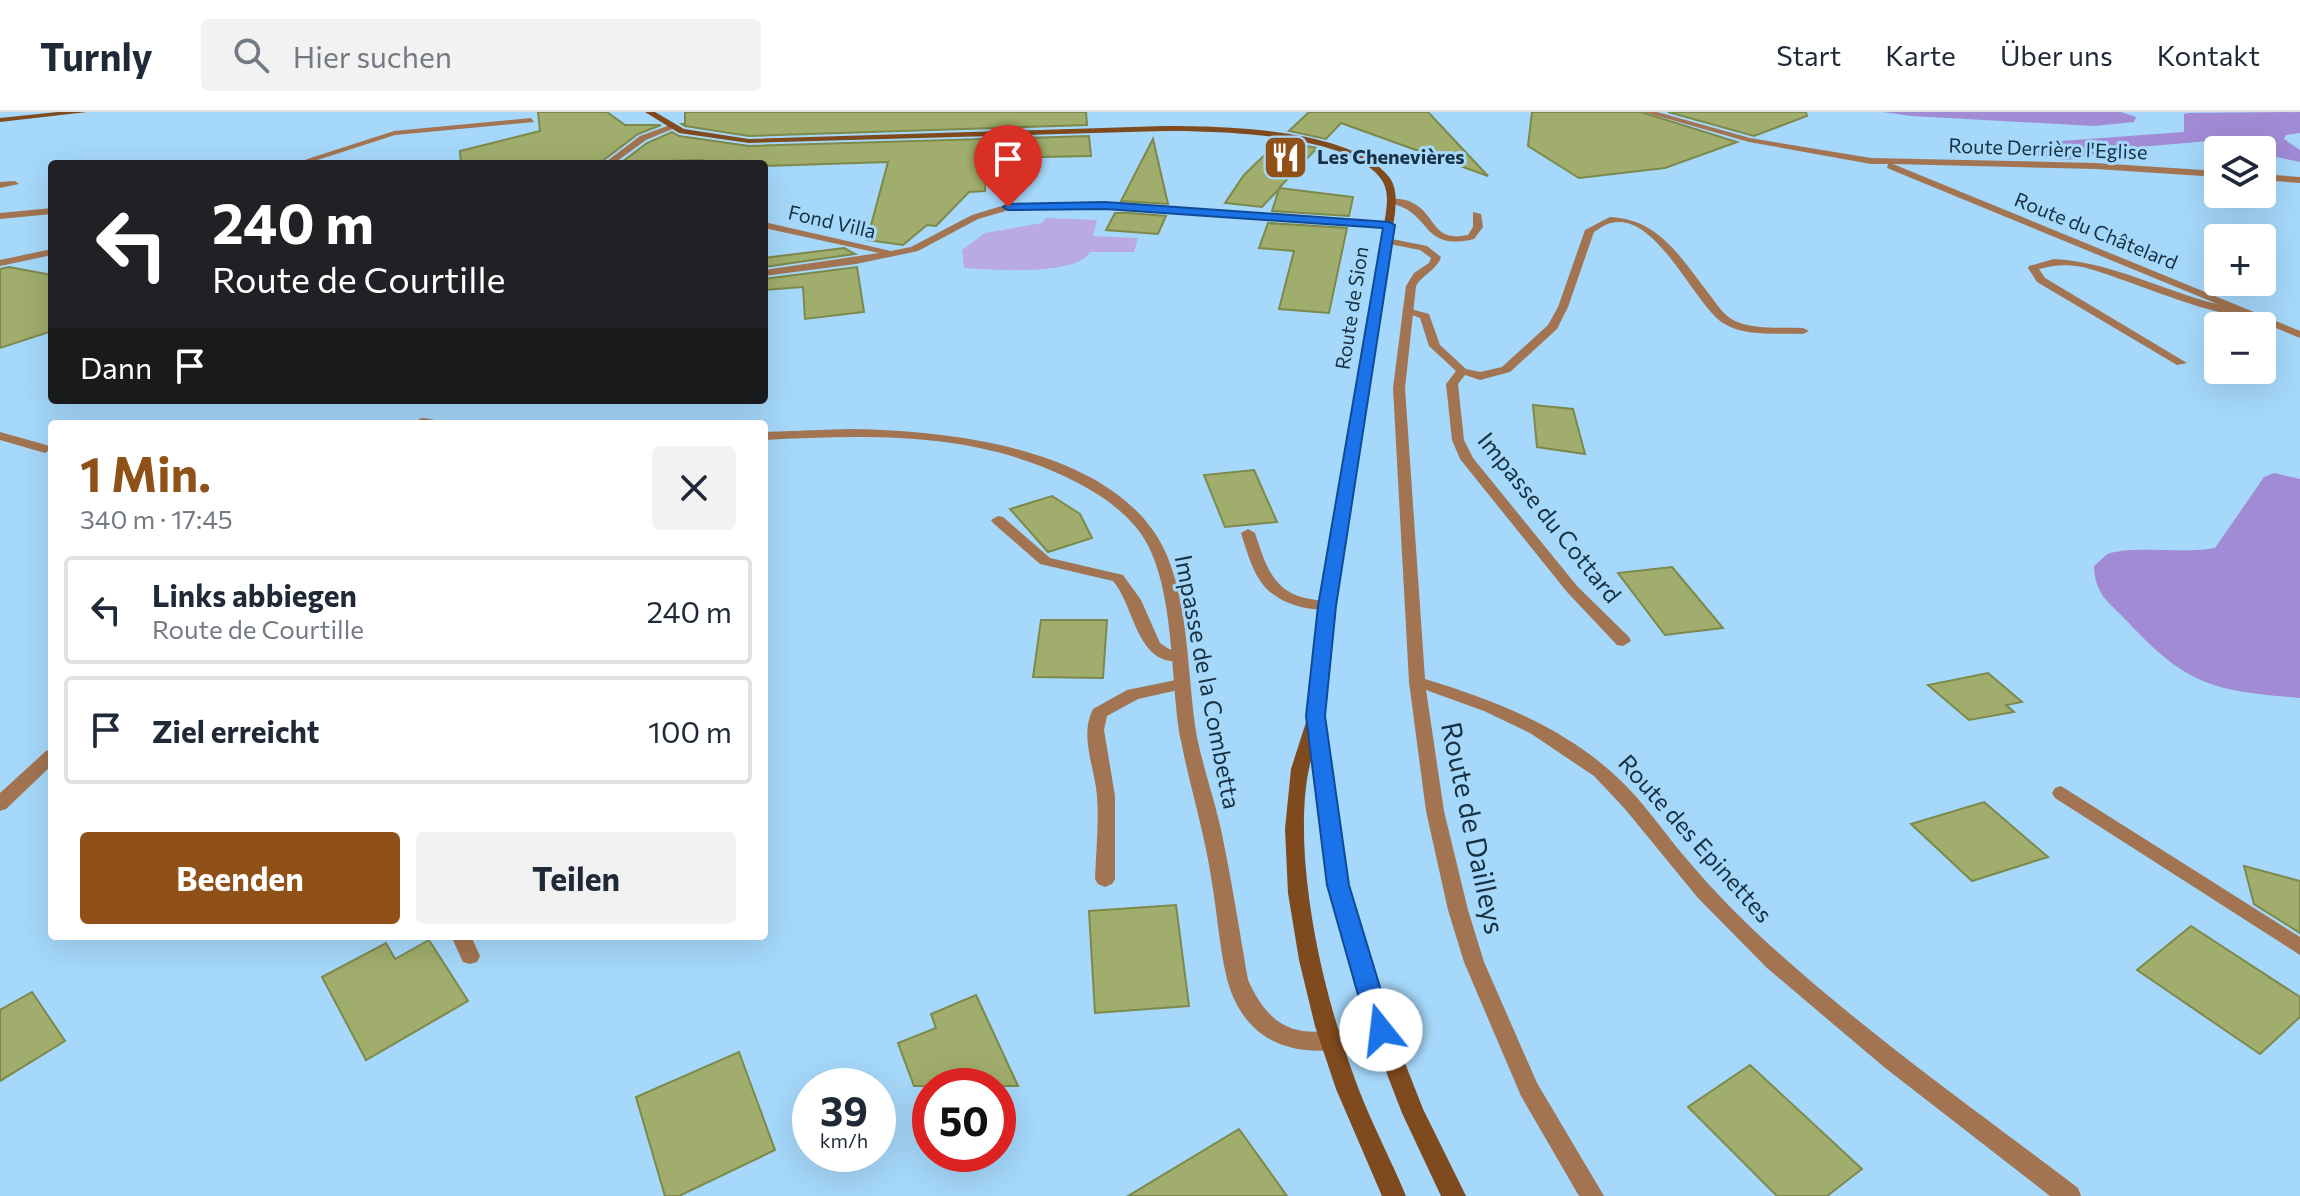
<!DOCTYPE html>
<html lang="de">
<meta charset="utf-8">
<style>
:root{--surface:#fff;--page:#f2f2f3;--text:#1f2937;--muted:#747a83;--line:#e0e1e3;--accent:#905118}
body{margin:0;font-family:Commissioner,sans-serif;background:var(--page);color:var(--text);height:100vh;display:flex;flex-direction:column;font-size:30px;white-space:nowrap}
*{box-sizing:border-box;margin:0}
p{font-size:26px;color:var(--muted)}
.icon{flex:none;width:44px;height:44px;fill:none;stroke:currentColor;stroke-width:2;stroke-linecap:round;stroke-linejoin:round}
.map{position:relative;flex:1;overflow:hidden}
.panel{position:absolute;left:48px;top:308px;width:720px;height:520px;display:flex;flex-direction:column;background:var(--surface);border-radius:8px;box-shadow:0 8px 32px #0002}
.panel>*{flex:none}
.guide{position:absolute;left:48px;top:48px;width:720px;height:244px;border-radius:8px;box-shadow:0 8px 32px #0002;background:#202124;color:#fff;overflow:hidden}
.buttons{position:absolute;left:2204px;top:24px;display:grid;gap:16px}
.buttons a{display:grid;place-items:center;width:72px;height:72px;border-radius:8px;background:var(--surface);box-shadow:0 8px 32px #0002;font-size:40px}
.speed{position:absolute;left:792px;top:956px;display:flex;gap:16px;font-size:40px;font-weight:700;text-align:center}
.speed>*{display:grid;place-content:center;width:104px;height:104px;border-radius:50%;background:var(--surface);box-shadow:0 8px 32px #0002;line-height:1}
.speed small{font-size:20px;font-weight:400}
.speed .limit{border:12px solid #d22;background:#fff;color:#111}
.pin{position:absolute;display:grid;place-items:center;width:68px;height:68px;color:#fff;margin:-82px -34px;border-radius:50% 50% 50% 0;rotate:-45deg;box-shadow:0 0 8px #0007}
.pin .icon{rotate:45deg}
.me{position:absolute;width:88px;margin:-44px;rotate:344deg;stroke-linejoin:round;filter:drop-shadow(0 0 6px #0008)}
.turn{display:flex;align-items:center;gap:28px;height:168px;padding:0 32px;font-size:36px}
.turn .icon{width:104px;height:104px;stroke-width:2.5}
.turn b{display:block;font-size:56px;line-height:68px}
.then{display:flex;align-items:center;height:76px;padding:0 32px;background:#0003;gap:16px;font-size:30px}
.round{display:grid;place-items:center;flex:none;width:84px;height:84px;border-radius:8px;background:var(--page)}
.headline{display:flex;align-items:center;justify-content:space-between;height:136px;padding:0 32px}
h1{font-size:48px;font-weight:700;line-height:60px;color:var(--accent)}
.action{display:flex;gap:16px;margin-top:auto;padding:16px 32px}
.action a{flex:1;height:92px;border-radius:8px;background:var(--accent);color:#fff;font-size:32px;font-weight:700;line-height:92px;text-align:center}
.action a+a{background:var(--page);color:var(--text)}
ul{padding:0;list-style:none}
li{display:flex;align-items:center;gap:24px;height:108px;margin:0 16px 12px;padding:0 16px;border:4px solid var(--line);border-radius:8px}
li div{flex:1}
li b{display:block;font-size:30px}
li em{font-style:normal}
header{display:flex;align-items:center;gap:48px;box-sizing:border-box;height:112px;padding:0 40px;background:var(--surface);border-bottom:2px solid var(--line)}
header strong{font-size:38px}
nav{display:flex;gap:44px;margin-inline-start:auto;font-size:28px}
.search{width:560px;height:72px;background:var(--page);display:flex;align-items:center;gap:20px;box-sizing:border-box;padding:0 28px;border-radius:8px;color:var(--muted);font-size:30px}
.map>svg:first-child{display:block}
</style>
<header>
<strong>Turnly</strong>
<div class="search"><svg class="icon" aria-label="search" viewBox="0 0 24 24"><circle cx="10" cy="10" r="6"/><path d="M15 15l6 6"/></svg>Hier suchen</div>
<nav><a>Start</a><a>Karte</a><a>Über uns</a><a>Kontakt</a></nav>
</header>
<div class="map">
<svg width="2300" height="1084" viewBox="0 0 2300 1084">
<rect width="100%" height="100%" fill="#a5d8fa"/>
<!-- green -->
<path fill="#baaae2" d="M1046,106L1097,108L1093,124L1138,126L1134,140H1090C1078,164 991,158 964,156L962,138L985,121L1042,111Z"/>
<!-- forest -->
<g fill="#a28bd5">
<polygon points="1883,0 2121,0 2136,5 2134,10 2094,14 1911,4"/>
<polygon points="2300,0 2300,21 2286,23 2284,27 2300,38 2300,50 2262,42 2262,38 2210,29 2114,37 2068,48 2039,44 2033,40 2038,32 2047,30 2184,20 2184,2 2189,1"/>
<path d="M2274,361L2300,367V586C2214,579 2187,574 2127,509C2108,489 2095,483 2094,454C2098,451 2104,444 2108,442C2130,433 2186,442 2215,436L2264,365Z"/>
</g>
<!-- building -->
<g fill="#a0ad6c" stroke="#7d894a" stroke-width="2">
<polygon points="538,0 607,0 625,13 661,13 638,22 601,50 461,52 460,39 540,19"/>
<polygon points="685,0 1086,0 1087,13 749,24 685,14 682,12 685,12"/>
<polygon points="1309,0 1428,0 1488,64 1341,11 1326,27 1289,19"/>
<polygon points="1532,0 1641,0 1737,30 1665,56 1579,66 1528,34"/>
<polygon points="1668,0 1806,0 1807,4 1754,24"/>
<polygon points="672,20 679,24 749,34 1089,24 1091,44 987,46 985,79 969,80 936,114 927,113 903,133 867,128 888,50 764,54 701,52 702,48 622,50 647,31"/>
<polygon points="1153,27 1168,92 1121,89"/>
<polygon points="1279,29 1317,36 1279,76 1353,85 1349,104 1272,99 1279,77 1262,95 1225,91 1244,63"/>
<polygon points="1115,101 1129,101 1166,104 1158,122 1106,118"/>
<polygon points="1268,111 1347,116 1329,201 1279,197 1294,139 1259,136"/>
<polygon points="844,136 855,142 764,155 764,146"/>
<polygon points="9,155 52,163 52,219 0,236 0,157"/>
<polygon points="857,155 864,200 805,207 803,175 764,178 764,167"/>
<polygon points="1533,293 1573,297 1585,342 1537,335"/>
<polygon points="1254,358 1277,410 1225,415 1204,363"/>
<polygon points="1052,384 1080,402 1092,426 1048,440 1010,397"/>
<polygon points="1672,455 1723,516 1665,523 1618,461"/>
<polygon points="1041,508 1107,508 1103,566 1033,565"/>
<polygon points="1988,561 2022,590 2006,593 2014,600 1969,608 1928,573"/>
<polygon points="1984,690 2048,745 1972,769 1911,712"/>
<polygon points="2244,754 2300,769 2300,821 2254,792"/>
<polygon points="1176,793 1189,894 1095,901 1089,799"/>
<polygon points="2191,814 2300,885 2300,905 2260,942 2137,858"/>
<polygon points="429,828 468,889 366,948 322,865 386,831 395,847"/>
<polygon points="32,880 65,929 0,969 0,898"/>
<polygon points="976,883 1018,974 914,974 898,931 936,916 931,902"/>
<polygon points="739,940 775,1038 679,1084 665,1084 636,985"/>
<polygon points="1750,953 1862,1057 1827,1084 1777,1084 1688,995"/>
<polygon points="1239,1017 1287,1084 1128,1084"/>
</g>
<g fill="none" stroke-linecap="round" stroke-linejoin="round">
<!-- lane -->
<g fill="#a27451" fill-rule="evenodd">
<polygon points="531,6 534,10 395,23 305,52 292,52 394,19"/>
<polygon points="0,70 15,69 19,72 0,76"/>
<path d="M1392,86C1398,87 1405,87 1411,90C1437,102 1431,131 1468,123L1473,115V100L1481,102L1483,115L1474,127C1419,140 1433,99 1389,91L1387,89Z"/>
<path d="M1610,105C1659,107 1681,146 1709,182C1716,191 1724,204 1735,209C1755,218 1782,215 1803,216L1809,219L1803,222C1779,221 1744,225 1723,211C1693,191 1656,99 1611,111C1605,112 1599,117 1594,120L1568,195L1557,217L1510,260L1480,268L1465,263L1458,272L1464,328L1473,346L1577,474L1629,525L1631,529L1623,534L1617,533L1567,480L1460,347L1452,328L1446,272L1456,259L1429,234L1420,206L1402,199L1407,196L1429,202L1440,233L1466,257L1480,260L1502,255L1548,213L1558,195L1585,118Z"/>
<path d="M2054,147C2108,150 2154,174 2205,189C2220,194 2241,193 2253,201C2232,215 2114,161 2082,155C2067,152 2053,153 2039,157L2045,166L2187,251L2177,253L2037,170L2028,156L2029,154Z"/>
<path d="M998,404L1003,405L1050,446L1123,463L1141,488L1160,531L1169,537L1184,540L1186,544L1184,548C1137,558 1135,494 1113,469L1040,452L993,411L991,408Z"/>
<path d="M1248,417L1255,421C1264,448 1271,476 1301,485C1311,488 1322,488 1332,491L1335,494L1332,497C1322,499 1311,497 1301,495C1259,484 1253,459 1241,421Z"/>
<path d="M1181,567L1189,572L1187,576L1138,587L1107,604L1104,618L1115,684V767L1112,772L1105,775L1098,772L1095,767C1096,740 1099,711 1097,684C1095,656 1079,624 1093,597L1127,578Z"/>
<polygon points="451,824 471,824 480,844 477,850 470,852 463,850"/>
</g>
<!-- street -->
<g fill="#a27451" fill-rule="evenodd">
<polygon points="1644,0 1657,0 1750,26 1871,46 2096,51 2218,59 2218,65 2096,57 1893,52 2300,219 2300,226 1887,56 1888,52 1871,52 1749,30"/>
<polygon points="670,13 677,15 646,28 613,52 603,52 640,24"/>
<polygon points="2262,62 2300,65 2300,71 2262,68"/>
<polygon points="1008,92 1129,92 1389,110 1394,113 1389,116 1129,98 1009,98 978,107 918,139 856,152 764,164 764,158 879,141 764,116 764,110 891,139 911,135 972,103"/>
<polygon points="52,96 52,102 0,107 0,101"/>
<path d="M1387,126L1427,134L1441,145C1437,158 1423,162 1416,174L1405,276L1425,567C1494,588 1564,615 1618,666C1643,689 1662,718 1684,744C1714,780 1747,813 1782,844C1875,927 1978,1000 2078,1076L2081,1084H2050L1884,955L1767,856L1698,786L1625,697L1594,664L1530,621L1484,599L1426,578L1444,699L1468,798L1484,850L1537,971L1604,1084H1579L1521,984L1464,850L1448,798L1426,699L1409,570L1393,276L1406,174L1414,161L1429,151L1431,146L1420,138L1384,131V127Z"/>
<polygon points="52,137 52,143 0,154 0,148"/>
<polygon points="423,306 442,309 444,312 418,312 419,307"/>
<path d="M848,317C949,318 1124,336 1168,446C1190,502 1187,566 1197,625C1203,655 1213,683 1220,713C1231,764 1239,816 1248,868C1273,923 1302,926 1358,914C1369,912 1378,907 1389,911L1392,918L1389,925C1321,949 1249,948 1227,867C1219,834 1217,798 1211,765C1204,719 1190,675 1181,629C1169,568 1177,462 1135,414C1116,392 1091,377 1066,365C971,319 867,323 764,328V320Z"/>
<polygon points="0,320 50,334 51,337 45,341 0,328"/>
<polygon points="52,637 52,653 6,697 0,699 0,681 46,639"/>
<polygon points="2061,674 2300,825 2300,843 2055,686 2052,681 2055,676"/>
</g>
<!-- secondary -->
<g fill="#7f4a1d" fill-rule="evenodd">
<polygon points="58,0 87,0 0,10 0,6"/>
<path d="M645,0H655L684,17L749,27L1164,14C1221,14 1351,16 1389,65C1397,75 1396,89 1395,101L1335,494L1324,604L1348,773L1392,918L1423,997L1466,1084H1441L1402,1001L1370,918L1328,773L1312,644C1303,676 1303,713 1305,747C1311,826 1331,904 1359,978C1373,1014 1391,1048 1406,1084H1382L1336,977L1315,914L1299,848L1288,781L1285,717L1291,657L1308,604L1319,494L1384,113C1386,99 1390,83 1383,70C1354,21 1214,19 1164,19L749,31L679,21Z"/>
</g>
</g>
<!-- route -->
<polygon fill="#1a73e8" stroke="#114b97" stroke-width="2" points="1105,90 1389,110 1395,113 1336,494 1325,604 1349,773 1393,918 1389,926 1381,929 1372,926 1368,918 1327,773 1306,604 1318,494 1383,116 1105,97 1008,98 1003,95 1008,92"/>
<!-- icons -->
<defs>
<symbol id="restaurant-square" viewBox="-11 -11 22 22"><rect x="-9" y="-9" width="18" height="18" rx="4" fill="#905118" stroke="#a5d8fa"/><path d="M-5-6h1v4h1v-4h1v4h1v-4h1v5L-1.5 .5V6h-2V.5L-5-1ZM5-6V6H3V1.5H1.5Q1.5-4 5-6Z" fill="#fff"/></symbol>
</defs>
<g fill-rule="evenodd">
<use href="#restaurant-square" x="1260" y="20" width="51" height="51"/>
</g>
<g text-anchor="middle" stroke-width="6" stroke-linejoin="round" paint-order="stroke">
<!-- far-street labels -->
<g font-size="20" fill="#173142" stroke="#a5d8fa">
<text transform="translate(2048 37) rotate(2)" y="7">Route Derrière l'Eglise</text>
<text transform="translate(832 110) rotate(13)" y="7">Fond Villa</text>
<text transform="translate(2096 119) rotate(22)" y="7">Route du Châtelard</text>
<text transform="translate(1352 196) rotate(-81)" y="7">Route de Sion</text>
</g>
<!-- far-poi labels -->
<g font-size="20" font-weight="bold" fill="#173142" stroke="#a5d8fa" text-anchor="start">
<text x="1317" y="52">Les Chenevières</text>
</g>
<!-- street labels -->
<g font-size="24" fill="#173142" stroke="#a5d8fa">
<text transform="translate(1549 406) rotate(51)" y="8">Impasse du Cottard</text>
<text transform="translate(1207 570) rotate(79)" y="8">Impasse de la Combetta</text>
<text transform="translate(1695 727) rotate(48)" y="8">Route des Epinettes</text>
</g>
<!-- near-street labels -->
<g font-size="28" fill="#173142" stroke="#a5d8fa">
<text transform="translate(1473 716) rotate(78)" y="10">Route de Dailleys</text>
</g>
</g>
</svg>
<div class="buttons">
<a><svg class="icon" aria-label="layers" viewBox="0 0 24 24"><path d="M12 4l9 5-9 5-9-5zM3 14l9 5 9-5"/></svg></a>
<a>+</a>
<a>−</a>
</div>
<div class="speed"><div>39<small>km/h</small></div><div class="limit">50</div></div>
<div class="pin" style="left:1008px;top:95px;background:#d93025"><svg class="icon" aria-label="arrive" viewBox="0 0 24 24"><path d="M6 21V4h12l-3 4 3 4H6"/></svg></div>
<svg class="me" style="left:1381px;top:918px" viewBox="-20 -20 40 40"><circle r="19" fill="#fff"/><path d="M0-13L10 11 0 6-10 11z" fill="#1a73e8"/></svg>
<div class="guide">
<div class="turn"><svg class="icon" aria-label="left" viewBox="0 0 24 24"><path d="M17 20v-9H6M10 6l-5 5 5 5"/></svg><div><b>240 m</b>Route de Courtille</div></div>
<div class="then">Dann<svg class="icon" aria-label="arrive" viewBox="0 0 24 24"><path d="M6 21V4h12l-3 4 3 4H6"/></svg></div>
</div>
<section class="panel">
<div class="headline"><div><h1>1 Min.</h1><p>340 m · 17:45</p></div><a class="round"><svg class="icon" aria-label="close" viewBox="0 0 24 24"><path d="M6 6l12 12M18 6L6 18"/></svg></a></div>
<ul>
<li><svg class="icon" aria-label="left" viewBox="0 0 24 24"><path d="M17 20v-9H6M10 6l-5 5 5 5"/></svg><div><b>Links abbiegen</b><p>Route de Courtille</p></div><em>240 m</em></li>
<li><svg class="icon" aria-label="arrive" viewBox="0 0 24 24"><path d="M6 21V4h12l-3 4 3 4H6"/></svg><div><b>Ziel erreicht</b></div><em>100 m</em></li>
</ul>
<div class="action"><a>Beenden</a><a>Teilen</a></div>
</section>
</div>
